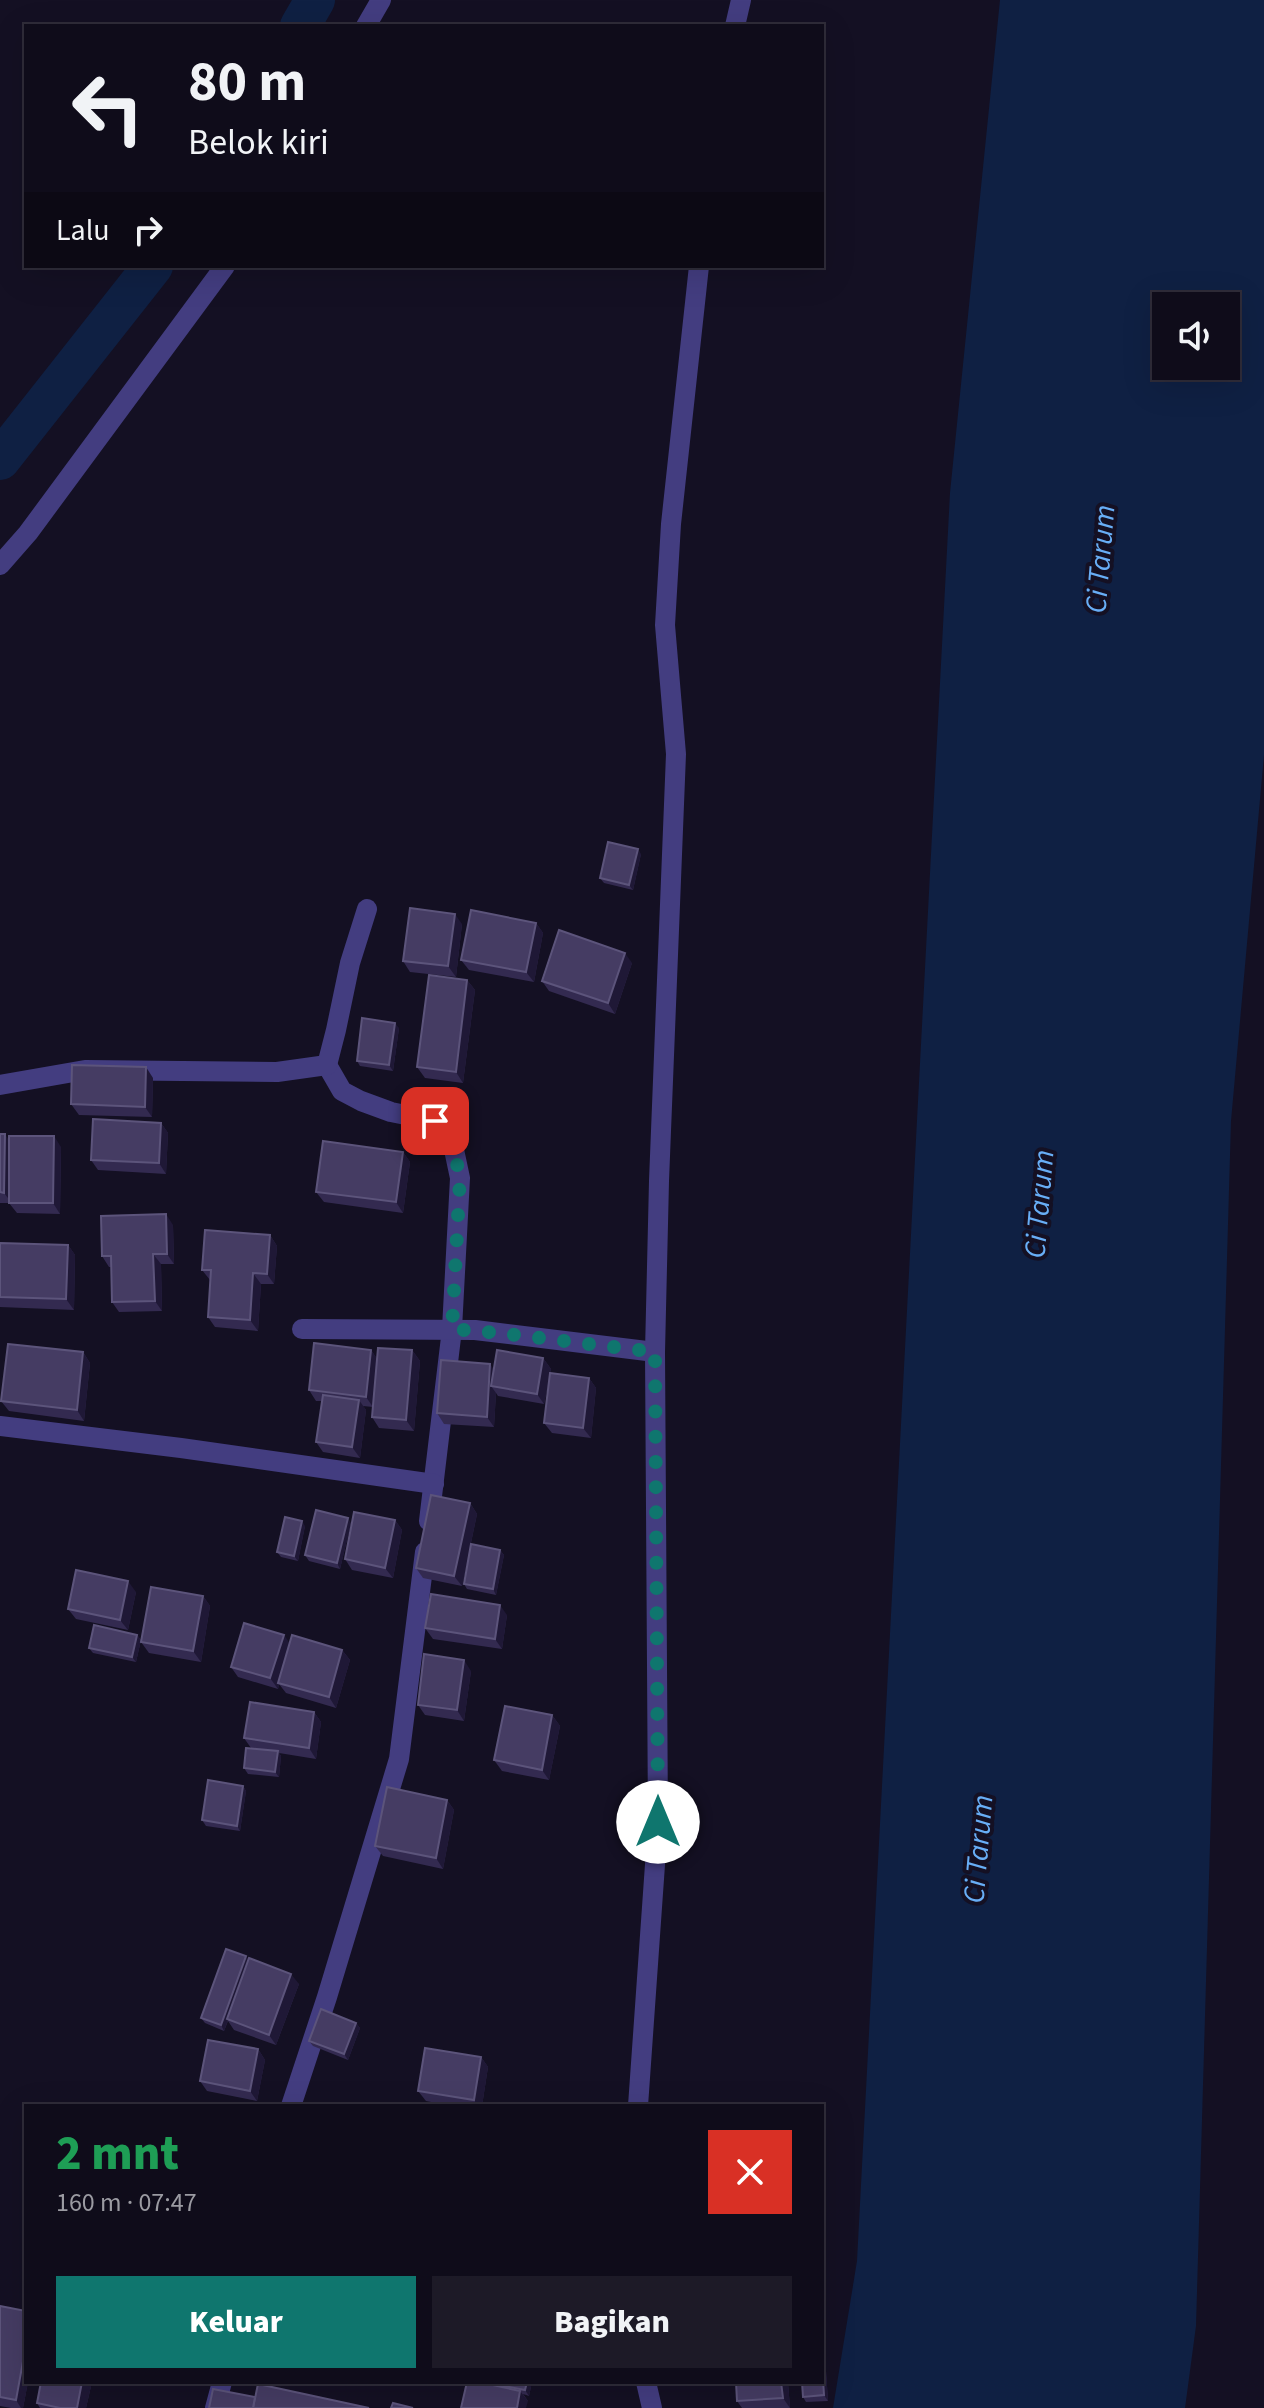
<!DOCTYPE html>
<html lang="id">
<meta charset="utf-8">
<style>
:root{--surface:#0f0c1a;--page:#1d1a27;--text:#f1f3f6;--muted:#9b9ba2;--line:#2f2c39;--accent:#0f766e}
body{margin:0;font-family:"Source Sans 3",sans-serif;background:var(--page);color:var(--text);height:100vh;display:flex;flex-direction:column;font-size:30px;white-space:nowrap}
*{box-sizing:border-box;margin:0}
p{font-size:26px;color:var(--muted)}
.icon{flex:none;width:44px;height:44px;fill:none;stroke:currentColor;stroke-width:2;stroke-linecap:round;stroke-linejoin:round}
.map{position:relative;flex:1;overflow:hidden}
.side{position:absolute;left:24px;top:2104px;width:800px;height:280px;display:flex;flex-direction:column;background:var(--surface);border-radius:0px;box-shadow:0 8px 32px #0002,0 0 0 2px var(--line)}
.side>*{flex:none}
.hud{position:absolute;left:24px;top:24px;width:800px;height:244px;border-radius:0px;box-shadow:0 8px 32px #0002,0 0 0 2px var(--line);background:#0f0c1a;color:var(--text);overflow:hidden}
.tools{position:absolute;left:1152px;top:292px;display:grid;gap:16px}
.tools a{display:grid;place-items:center;width:88px;height:88px;border-radius:0px;background:var(--surface);box-shadow:0 8px 32px #0002,0 0 0 2px var(--line);font-size:40px}
.pin{position:absolute;display:grid;place-items:center;width:68px;height:68px;color:#fff;margin:-34px;border-radius:16px;box-shadow:0 4px 12px #0006}
.me{position:absolute;width:88px;margin:-44px;rotate:0deg;stroke-linejoin:round;filter:drop-shadow(0 0 6px #0008)}
.turn{display:flex;align-items:center;gap:28px;height:168px;padding:0 32px;font-size:36px}
.turn .icon{width:104px;height:104px;stroke-width:2.5}
.turn b{display:block;font-size:56px;line-height:68px}
.then{display:flex;align-items:center;height:76px;padding:0 32px;background:#0003;gap:16px;font-size:30px}
.round{display:grid;place-items:center;flex:none;width:84px;height:84px;border-radius:0px;background:var(--page)}
.head{display:flex;align-items:center;justify-content:space-between;height:136px;padding:0 32px}
h1{font-size:48px;font-weight:800;line-height:60px;color:#1e9e55}
.cta{display:flex;gap:16px;margin-top:auto;padding:16px 32px}
.cta a{flex:1;height:92px;border-radius:0px;background:var(--accent);color:#fff;font-size:32px;font-weight:800;line-height:92px;text-align:center}
.cta a+a{background:var(--page);color:var(--text)}
.map>svg:first-child{display:block}
</style>
<div class="map">
<svg width="1264" height="2408" viewBox="0 0 1264 2408">
<rect width="100%" height="100%" fill="#141023"/>
<!-- water -->
<path fill="#0f2043" fill-rule="evenodd" d="M1000,0H1264V755L1231,1121L1196,2326L1185,2408H833L857,2261L950,493ZM1166,306H1226V366H1166Z"/>
<g fill="none" stroke-linecap="round" stroke-linejoin="round">
<!-- canal -->
<g stroke="#0f2043" stroke-width="40">
<polyline points="300,26 315,0"/>
<polyline points="0,460 153,266"/>
</g>
<!-- minor -->
<g stroke="#433d80" stroke-width="20">
<polyline points="735,26 741,0"/>
<polyline points="327,1065 342,1091 361,1101 391,1112 435,1121 453,1145 460,1178 452,1329 429,1521"/>
<polyline points="0,1085 85,1070 277,1072 327,1065 336,1030 350,963 367,909"/>
<polyline points="302,1329 475,1330 655,1352"/>
<polyline points="0,1426 181,1448 434,1484"/>
<polyline points="291,2106 327,1997 399,1759 425,1552"/>
<polyline points="638,2106 658,1822 655,1352 659,1181 676,754 665,625 671,524 699,266"/>
<polyline points="646,2382 652,2408"/>
<polyline points="215,2408 222,2382"/>
</g>
<!-- tertiary -->
<g stroke="#433d80" stroke-width="20">
<polyline points="366,26 381,0"/>
<polyline points="0,565 28,533 225,266"/>
</g>
</g>
<!-- wall -->
<g fill="#332a50">
<polygon points="641,854 633,890 604,883 600,878"/>
<polygon points="536,923 543,933 534,982 469,970 461,960"/>
<polygon points="462,924 456,977 410,972 403,961"/>
<polygon points="632,963 615,1014 549,991 542,981"/>
<polygon points="467,980 475,990 463,1083 425,1078 417,1067"/>
<polygon points="399,1028 393,1071 360,1066 357,1061"/>
<polygon points="153,1078 152,1117 79,1115 71,1104"/>
<polygon points="161,1123 168,1133 166,1174 98,1170 91,1160"/>
<polygon points="0,1134 9,1140 61,1147 60,1214 17,1213 9,1203 0,1203"/>
<polygon points="403,1152 410,1162 403,1213 324,1202 316,1192"/>
<polygon points="173,1225 174,1264 161,1264 162,1311 119,1312 112,1302 111,1267 109,1267 102,1256"/>
<polygon points="270,1235 277,1246 274,1284 261,1284 258,1331 215,1327 208,1317 210,1280 202,1270"/>
<polygon points="0,1243 68,1245 75,1255 74,1310 0,1307"/>
<polygon points="371,1350 377,1359 412,1350 420,1361 414,1431 379,1428 372,1417 373,1407 363,1406 366,1410 360,1458 323,1452 316,1442 322,1401 316,1401 309,1390"/>
<polygon points="83,1352 90,1363 84,1421 9,1411 1,1401"/>
<polygon points="543,1358 551,1369 550,1373 589,1378 596,1388 591,1438 552,1433 544,1423 550,1374 544,1404 498,1396 496,1393 494,1427 444,1424 437,1413 494,1369"/>
<polygon points="470,1503 477,1514 462,1586 423,1578 416,1568"/>
<polygon points="395,1520 402,1530 393,1578 352,1570 345,1559"/>
<polygon points="351,1523 340,1569 309,1561 305,1555"/>
<polygon points="305,1526 298,1561 281,1557 277,1552"/>
<polygon points="500,1550 504,1555 496,1595 467,1589 464,1584"/>
<polygon points="136,1592 128,1630 76,1619 68,1609"/>
<polygon points="203,1596 210,1606 201,1662 149,1653 141,1642"/>
<polygon points="507,1615 502,1649 433,1639 425,1628"/>
<polygon points="137,1635 141,1640 136,1662 93,1653 89,1648"/>
<polygon points="290,1644 342,1650 350,1660 336,1708 286,1693 279,1684 278,1689 238,1677 231,1667"/>
<polygon points="471,1671 464,1721 425,1715 418,1705"/>
<polygon points="314,1712 321,1722 316,1759 279,1753 281,1756 279,1777 248,1774 244,1768 251,1748 244,1738"/>
<polygon points="552,1715 560,1726 549,1780 502,1771 494,1760"/>
<polygon points="243,1786 246,1791 240,1831 206,1826 202,1820"/>
<polygon points="447,1800 454,1810 443,1869 383,1856 375,1846"/>
<polygon points="246,1956 248,1960 299,1984 276,2045 234,2030 228,2021 224,2031 205,2023 201,2018"/>
<polygon points="356,2023 360,2028 348,2060 313,2046 309,2041"/>
<polygon points="258,2049 265,2060 257,2101 207,2091 200,2081"/>
<polygon points="481,2057 488,2067 482,2106 452,2106 426,2101 418,2091"/>
<polygon points="0,2306 28,2382 23,2408 11,2408 0,2406"/>
<polygon points="822,2352 825,2356 828,2401 806,2402 803,2397 822,2382"/>
<polygon points="41,2382 92,2382 86,2408 40,2408 37,2403"/>
<polygon points="467,2382 532,2382 529,2396 523,2394 528,2401"/>
<polygon points="788,2382 790,2408 742,2408 737,2401"/>
</g>
<!-- shaded-wall -->
<g fill="#1f1836">
<polygon points="638,849 641,854 633,890 629,885"/>
<polygon points="455,914 462,924 456,977 448,966"/>
<polygon points="536,923 543,933 534,982 526,972"/>
<polygon points="625,953 632,963 615,1014 608,1003"/>
<polygon points="467,980 475,990 463,1083 456,1072"/>
<polygon points="395,1023 399,1028 393,1071 389,1065"/>
<polygon points="146,1067 153,1078 152,1117 145,1107"/>
<polygon points="161,1123 168,1133 166,1174 159,1163"/>
<polygon points="5,1134 12,1145 12,1203 4,1193"/>
<polygon points="54,1136 61,1147 60,1214 53,1203"/>
<polygon points="403,1152 410,1162 403,1213 396,1202"/>
<polygon points="166,1214 173,1225 174,1264 167,1254"/>
<polygon points="270,1235 277,1246 274,1284 267,1274"/>
<polygon points="68,1245 75,1255 74,1310 66,1299"/>
<polygon points="153,1254 161,1264 162,1311 155,1301"/>
<polygon points="253,1273 261,1284 258,1331 250,1320"/>
<polygon points="371,1350 378,1360 373,1407 366,1397"/>
<polygon points="412,1350 420,1361 414,1431 406,1420"/>
<polygon points="83,1352 90,1363 84,1421 77,1410"/>
<polygon points="543,1358 551,1369 544,1404 537,1394"/>
<polygon points="490,1364 498,1375 491,1386 496,1393 494,1427 487,1417"/>
<polygon points="589,1378 596,1388 591,1438 583,1428"/>
<polygon points="359,1400 366,1410 360,1458 352,1447"/>
<polygon points="470,1503 477,1514 462,1586 454,1576"/>
<polygon points="348,1518 351,1523 340,1569 337,1563"/>
<polygon points="395,1520 402,1530 393,1578 385,1568"/>
<polygon points="302,1521 305,1526 298,1561 294,1556"/>
<polygon points="500,1550 504,1555 496,1595 493,1589"/>
<polygon points="128,1581 136,1592 128,1630 120,1620"/>
<polygon points="203,1596 210,1606 201,1662 193,1651"/>
<polygon points="500,1605 507,1615 502,1649 495,1639"/>
<polygon points="137,1635 141,1640 136,1662 132,1657"/>
<polygon points="284,1635 291,1645 278,1689 270,1678"/>
<polygon points="342,1650 350,1660 336,1708 329,1697"/>
<polygon points="464,1660 471,1671 464,1721 457,1710"/>
<polygon points="314,1712 321,1722 316,1759 309,1748"/>
<polygon points="552,1715 560,1726 549,1780 542,1770"/>
<polygon points="278,1751 281,1756 279,1777 275,1772"/>
<polygon points="243,1786 246,1791 240,1831 237,1826"/>
<polygon points="447,1800 454,1810 443,1869 436,1858"/>
<polygon points="246,1956 250,1962 224,2031 221,2025"/>
<polygon points="291,1974 299,1984 276,2045 269,2035"/>
<polygon points="356,2023 360,2028 348,2060 344,2054"/>
<polygon points="258,2049 265,2060 257,2101 250,2091"/>
<polygon points="481,2057 488,2067 482,2106 477,2106 474,2100"/>
<polygon points="26,2345 26,2382 28,2382 23,2408 21,2408 16,2400"/>
<polygon points="822,2352 825,2356 828,2401 824,2395"/>
<polygon points="82,2382 92,2382 86,2408 77,2408"/>
<polygon points="527,2382 532,2382 529,2396 525,2390"/>
<polygon points="781,2382 788,2382 790,2408 783,2398"/>
<polygon points="520,2391 528,2401 526,2408 517,2408"/>
</g>
<!-- building -->
<g fill="#453c63" stroke="#5c547b" stroke-width="2">
<polygon points="608,842 638,849 629,885 600,878"/>
<polygon points="410,908 455,914 448,966 403,961"/>
<polygon points="471,910 536,923 526,972 461,960"/>
<polygon points="559,930 625,953 608,1003 542,981"/>
<polygon points="429,975 467,980 456,1072 417,1067"/>
<polygon points="362,1018 395,1023 389,1065 357,1061"/>
<polygon points="72,1065 146,1067 145,1107 71,1104"/>
<polygon points="93,1119 161,1123 159,1163 91,1160"/>
<polygon points="0,1134 5,1134 4,1193 0,1192"/>
<polygon points="9,1136 54,1136 53,1203 9,1203"/>
<polygon points="323,1141 403,1152 396,1202 316,1192"/>
<polygon points="166,1214 167,1254 153,1254 155,1301 112,1302 111,1256 102,1256 101,1216"/>
<polygon points="205,1230 270,1235 267,1274 253,1273 250,1320 208,1317 211,1270 202,1270"/>
<polygon points="0,1243 68,1245 66,1299 0,1297"/>
<polygon points="314,1343 371,1350 366,1397 309,1390"/>
<polygon points="8,1344 83,1352 77,1410 1,1401"/>
<polygon points="378,1348 412,1350 406,1420 372,1417"/>
<polygon points="497,1350 543,1358 537,1394 491,1386"/>
<polygon points="441,1360 490,1364 487,1417 437,1413"/>
<polygon points="550,1373 589,1378 583,1428 544,1423"/>
<polygon points="323,1395 359,1400 352,1447 316,1442"/>
<polygon points="431,1495 470,1503 454,1576 416,1568"/>
<polygon points="316,1510 348,1518 337,1563 305,1555"/>
<polygon points="354,1512 395,1520 385,1568 345,1559"/>
<polygon points="285,1517 302,1521 294,1556 277,1552"/>
<polygon points="471,1544 500,1550 493,1589 464,1584"/>
<polygon points="76,1570 128,1581 120,1620 68,1609"/>
<polygon points="151,1587 203,1596 193,1651 141,1642"/>
<polygon points="431,1594 500,1605 495,1639 425,1628"/>
<polygon points="244,1623 284,1635 270,1678 231,1667"/>
<polygon points="94,1625 137,1635 132,1657 89,1648"/>
<polygon points="292,1635 342,1650 329,1697 278,1683"/>
<polygon points="424,1654 464,1660 457,1710 418,1705"/>
<polygon points="250,1702 314,1712 309,1748 244,1738"/>
<polygon points="505,1706 552,1715 542,1770 494,1760"/>
<polygon points="246,1748 278,1751 275,1772 244,1768"/>
<polygon points="208,1780 243,1786 237,1826 202,1820"/>
<polygon points="387,1787 447,1800 436,1858 375,1846"/>
<polygon points="226,1949 246,1956 221,2025 201,2018"/>
<polygon points="249,1958 291,1974 269,2035 227,2019"/>
<polygon points="321,2009 356,2023 344,2054 309,2041"/>
<polygon points="208,2040 258,2049 250,2091 200,2081"/>
<polygon points="425,2048 481,2057 474,2100 418,2091"/>
<polygon points="0,2306 26,2311 26,2345 16,2400 0,2397"/>
<polygon points="822,2364 824,2395 803,2397 802,2382 822,2382"/>
<polygon points="41,2382 82,2382 77,2408 60,2408 37,2403"/>
<polygon points="467,2382 479,2382 520,2391 517,2408 461,2408"/>
<polygon points="482,2382 527,2382 525,2390"/>
<polygon points="736,2382 781,2382 783,2398 737,2401"/>
<polygon points="258,2384 369,2408 253,2408"/>
<polygon points="213,2389 255,2397 253,2408 209,2408"/>
<polygon points="393,2403 413,2408 391,2408"/>
</g>
<g fill="none" stroke-linecap="round" stroke-linejoin="round">
<!-- route -->
<polyline stroke="#0f766e" stroke-width="14" stroke-dasharray="0 25.2" points="435,1121 453,1145 460,1178 452,1329 499,1333 655,1352 658,1822"/>
</g>
<g text-anchor="middle" stroke-width="8" stroke-linejoin="round" paint-order="stroke">
<!-- water labels -->
<g font-size="30" font-style="italic" fill="#68aef6" stroke="#141023">
<text transform="translate(1100 559) rotate(-85)" y="10">Ci Tarum</text>
<text transform="translate(1039 1204) rotate(-85)" y="10">Ci Tarum</text>
<text transform="translate(978 1849) rotate(-85)" y="10">Ci Tarum</text>
</g>
</g>
</svg>
<div class="tools">
<a><svg class="icon" aria-label="sound" viewBox="0 0 24 24"><path d="M4 9h4l5-4v14l-5-4H4zM17 9q2 3 0 6"/></svg></a>
</div>
<div class="pin" style="left:435px;top:1121px;background:#d93025"><svg class="icon" aria-label="arrive" viewBox="0 0 24 24"><path d="M6 21V4h12l-3 4 3 4H6"/></svg></div>
<svg class="me" style="left:658px;top:1822px" viewBox="-20 -20 40 40"><circle r="19" fill="#fff"/><path d="M0-13L10 11 0 6-10 11z" fill="#0f766e"/></svg>
<div class="hud">
<div class="turn"><svg class="icon" aria-label="left" viewBox="0 0 24 24"><path d="M17 20v-9H6M10 6l-5 5 5 5"/></svg><div><b>80 m</b>Belok kiri</div></div>
<div class="then">Lalu<svg class="icon" aria-label="right" viewBox="0 0 24 24"><path d="M7 20v-9h11M14 6l5 5-5 5"/></svg></div>
</div>
<section class="side">
<div class="head"><div><h1>2 mnt</h1><p>160 m · 07:47</p></div><a class="round" style="background:#d93025;color:#fff"><svg class="icon" aria-label="close" viewBox="0 0 24 24"><path d="M6 6l12 12M18 6L6 18"/></svg></a></div>
<div class="cta"><a>Keluar</a><a>Bagikan</a></div>
</section>
</div>
